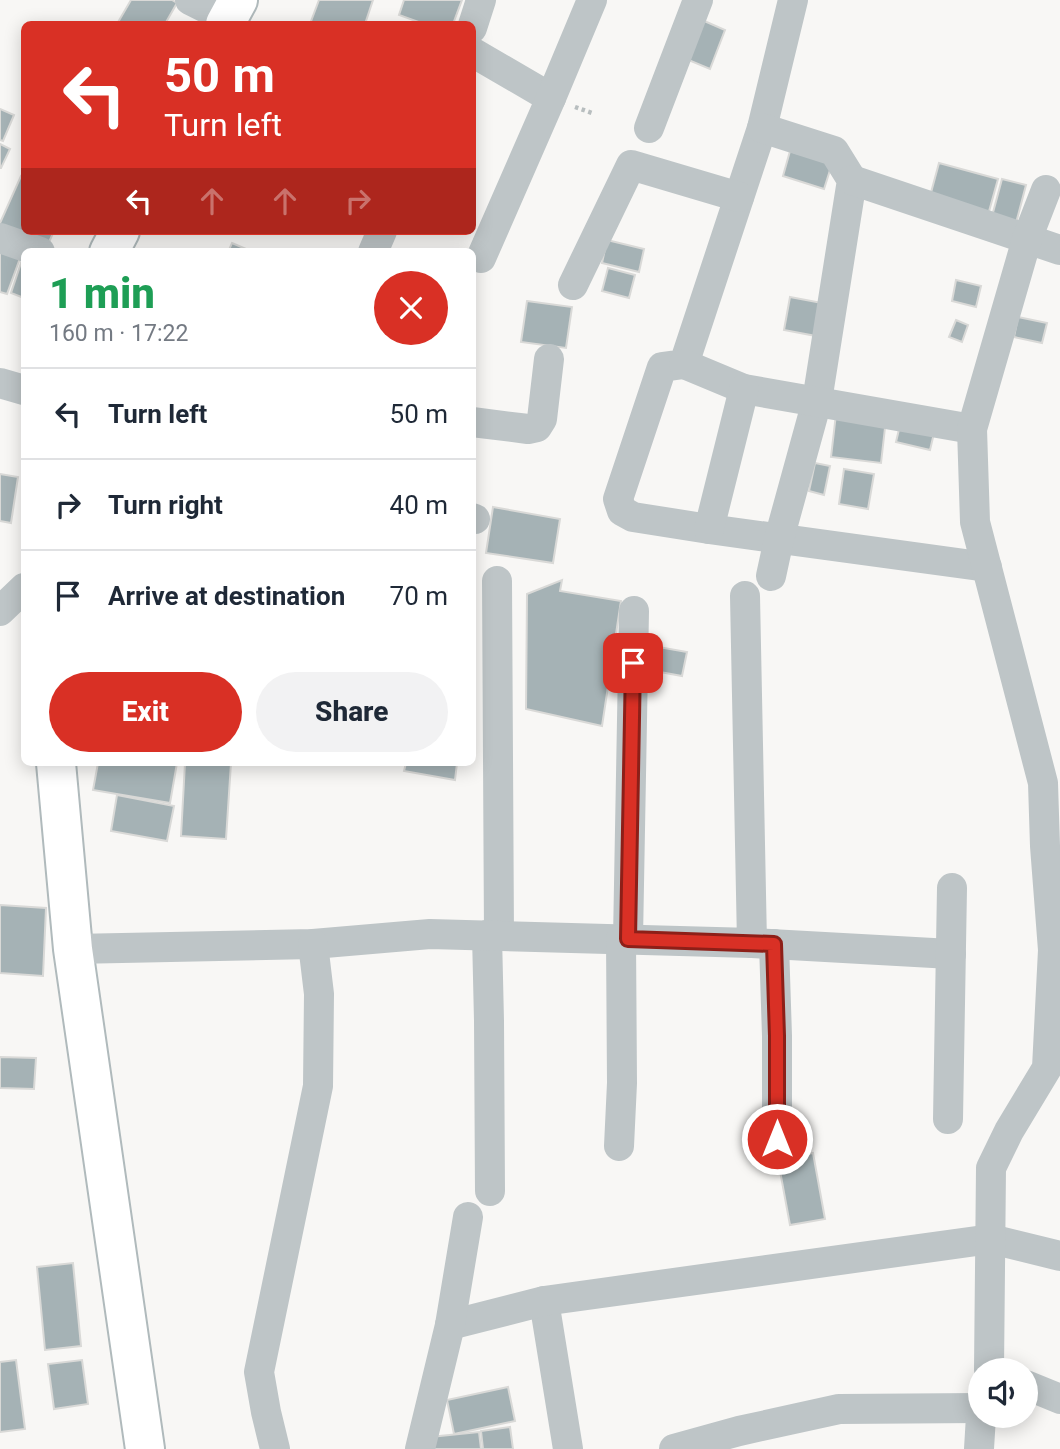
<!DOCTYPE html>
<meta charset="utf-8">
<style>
:root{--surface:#fff;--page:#f2f2f3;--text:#1f2937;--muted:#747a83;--line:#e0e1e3;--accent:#d93025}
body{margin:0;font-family:Roboto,sans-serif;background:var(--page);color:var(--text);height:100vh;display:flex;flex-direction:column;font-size:26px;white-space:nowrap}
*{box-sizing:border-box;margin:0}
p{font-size:23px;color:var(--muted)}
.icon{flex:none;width:38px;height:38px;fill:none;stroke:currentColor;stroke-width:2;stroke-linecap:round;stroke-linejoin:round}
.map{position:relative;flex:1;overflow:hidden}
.details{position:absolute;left:21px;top:248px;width:455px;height:518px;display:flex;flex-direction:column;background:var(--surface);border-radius:10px;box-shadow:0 4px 18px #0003}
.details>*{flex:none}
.hud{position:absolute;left:21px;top:21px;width:455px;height:214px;border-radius:10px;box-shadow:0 4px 18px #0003;background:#d93025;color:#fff;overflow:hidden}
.controls{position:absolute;left:968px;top:1358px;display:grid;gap:14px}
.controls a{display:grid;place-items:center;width:70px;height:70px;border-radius:50%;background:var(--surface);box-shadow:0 4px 18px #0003;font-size:35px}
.pin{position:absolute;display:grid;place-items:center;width:60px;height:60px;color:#fff;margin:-30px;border-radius:14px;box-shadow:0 4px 10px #0006}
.me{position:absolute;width:77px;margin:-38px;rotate:0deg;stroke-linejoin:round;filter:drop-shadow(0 0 5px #0008)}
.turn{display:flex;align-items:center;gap:24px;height:147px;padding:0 28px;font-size:32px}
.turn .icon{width:91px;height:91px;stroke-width:2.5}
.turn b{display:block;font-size:49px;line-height:60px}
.lanes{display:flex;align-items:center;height:66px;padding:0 28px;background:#0003;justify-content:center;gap:35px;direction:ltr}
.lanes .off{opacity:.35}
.round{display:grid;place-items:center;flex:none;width:74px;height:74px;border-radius:37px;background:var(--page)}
.head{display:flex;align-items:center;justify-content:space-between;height:119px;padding:0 28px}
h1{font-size:42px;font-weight:800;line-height:52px;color:#1e9e55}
.primary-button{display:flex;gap:14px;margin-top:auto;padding:14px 28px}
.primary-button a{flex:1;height:80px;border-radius:42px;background:var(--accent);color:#fff;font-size:28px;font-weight:800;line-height:80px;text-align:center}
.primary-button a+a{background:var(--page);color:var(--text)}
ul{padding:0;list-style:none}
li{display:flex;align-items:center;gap:21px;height:91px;padding:0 28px;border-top:2px solid var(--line)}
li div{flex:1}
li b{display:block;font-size:26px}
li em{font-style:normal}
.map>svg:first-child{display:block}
</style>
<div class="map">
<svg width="1060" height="1449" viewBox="0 0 1060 1449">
<rect width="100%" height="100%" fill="#f8f7f5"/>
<!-- building -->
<g fill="#a5b2b5" stroke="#d9d9d7" stroke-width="2">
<polygon points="131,0 172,0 177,3 165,24 117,24"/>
<polygon points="319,0 373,0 365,24 310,24"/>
<polygon points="404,0 462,0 453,24 424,24 399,15"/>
<polygon points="702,20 725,30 710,69 686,59"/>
<polygon points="0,109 14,115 3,141 0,140"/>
<polygon points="0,144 10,149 1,168 0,168"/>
<polygon points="790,151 832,164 824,189 783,176"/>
<polygon points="939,163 998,179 988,215 929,200"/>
<polygon points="21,176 24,178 24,231 54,231 46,249 0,230 0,223"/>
<polygon points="1002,179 1026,185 1015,227 991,220"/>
<polygon points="607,240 644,249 639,272 602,263"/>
<polygon points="0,242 23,250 7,294 0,292"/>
<polygon points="232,243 253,252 228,252"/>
<polygon points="24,254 24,298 11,293"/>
<polygon points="608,268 635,275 629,298 602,291"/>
<polygon points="956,280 981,286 976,307 952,301"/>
<polygon points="790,297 822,303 816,336 784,330"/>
<polygon points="527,301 572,307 566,348 521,342"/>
<polygon points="1018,317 1047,323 1042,343 1014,337"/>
<polygon points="956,320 968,325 962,342 949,337"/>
<polygon points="836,414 886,419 881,463 831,457"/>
<polygon points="901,421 935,429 930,450 896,442"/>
<polygon points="815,463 830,466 824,495 809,491"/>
<polygon points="844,469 874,474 868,509 839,504"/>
<polygon points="0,474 18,477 11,523 0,521"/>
<polygon points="493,507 560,519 553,563 486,553"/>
<polygon points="562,580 560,591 621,601 602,726 526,709 527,594"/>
<polygon points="653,646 687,652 682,676 649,670"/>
<polygon points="98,763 177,763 170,803 93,790"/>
<polygon points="185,763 231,763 226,839 181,836"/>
<polygon points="406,763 457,763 455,780 404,771"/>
<polygon points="117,795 174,806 167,841 111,831"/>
<polygon points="0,905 46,908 43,976 0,973"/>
<polygon points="0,1057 36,1058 34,1089 0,1088"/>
<polygon points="813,1153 825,1219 790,1225 778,1160"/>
<polygon points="73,1263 81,1346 45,1350 37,1267"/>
<polygon points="16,1360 25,1429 0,1432 0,1362"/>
<polygon points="82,1360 88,1404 54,1409 48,1364"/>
<polygon points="508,1387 515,1421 454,1434 447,1400"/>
<polygon points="510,1427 513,1449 483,1449 481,1431"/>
<polygon points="479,1432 481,1449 431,1449 430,1437"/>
</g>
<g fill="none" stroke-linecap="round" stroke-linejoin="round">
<defs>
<g id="secondary">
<polyline points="225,24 238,0"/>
<polyline points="109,252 120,231"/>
<polyline points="56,763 73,949 145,1449"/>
</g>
</defs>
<!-- secondary casing -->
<use href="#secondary" stroke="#b0babc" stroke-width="42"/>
<!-- path -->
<polyline stroke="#b8bebf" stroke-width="4.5" stroke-dasharray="3.5 3.5" stroke-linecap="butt" points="575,107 592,113"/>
<!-- minor -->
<g stroke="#bec5c7" stroke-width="30">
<polyline points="190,0 228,19"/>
<polyline points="793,0 762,128 684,364 662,367 618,499 622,511 633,517 709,529 987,567"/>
<polyline points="472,28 481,0"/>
<polyline points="472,52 551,98"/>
<polyline points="649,128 698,0"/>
<polyline points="762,128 834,151 852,180 817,401 779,539 771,576"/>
<polyline points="852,180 1060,250"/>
<polyline points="0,238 40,252"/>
<polyline points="373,252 382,231"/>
<polyline points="481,258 551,98 592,0"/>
<polyline points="573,285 631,165 739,197"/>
<polyline points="684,364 744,389 972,429"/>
<polyline points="0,383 24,390"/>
<polyline points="472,422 528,429 537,427 542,419 549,359"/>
<polyline points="472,518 475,519"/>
<polyline points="709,529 744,389"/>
<polyline points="497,581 499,936"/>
<polyline points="0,611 24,588"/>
<polyline points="487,935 489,1021 490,1191"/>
<polyline points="628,939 634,611"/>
<polyline points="752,943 951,954"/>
<polyline points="774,944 777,1036 777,1139"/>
<polyline points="73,949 313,944 430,934 752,943 745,596"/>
<polyline points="948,1119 952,888"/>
<polyline points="619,1146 622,1083 621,939"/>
<polyline points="544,1301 568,1449"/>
<polyline points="450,1325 544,1301 991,1239 1060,1256"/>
<polyline points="989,1370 991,1168 1009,1131 1047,1068 1053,950 1045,846 1043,783 975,522 972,429 1027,239 1046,190"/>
<polyline points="1026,1385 1060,1399"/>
<polyline points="275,1449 266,1412 259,1372 318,1086 319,994 313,944"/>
<polyline points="420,1449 450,1325 468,1217"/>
<polyline points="674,1449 739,1431 839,1409 980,1408"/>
<polyline points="979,1449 981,1416"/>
</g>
<!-- secondary -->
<use href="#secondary" stroke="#fff" stroke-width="38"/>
</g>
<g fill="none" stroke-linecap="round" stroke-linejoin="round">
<defs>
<polyline id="route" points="633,663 628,939 774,944 777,1036 777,1139"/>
</defs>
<!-- route casing -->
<use href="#route" stroke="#8d1f18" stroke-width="18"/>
<!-- route -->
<use href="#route" stroke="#d93025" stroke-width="12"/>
</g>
</svg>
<div class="controls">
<a><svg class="icon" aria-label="sound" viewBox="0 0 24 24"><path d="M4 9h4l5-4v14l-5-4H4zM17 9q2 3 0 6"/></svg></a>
</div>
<div class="pin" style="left:633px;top:663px;background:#d93025"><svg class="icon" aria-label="arrive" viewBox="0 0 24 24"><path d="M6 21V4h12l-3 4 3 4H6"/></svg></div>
<svg class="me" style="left:777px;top:1139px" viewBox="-20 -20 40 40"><circle r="17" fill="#d93025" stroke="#fff" stroke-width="3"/><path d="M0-11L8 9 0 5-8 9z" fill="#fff"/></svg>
<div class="hud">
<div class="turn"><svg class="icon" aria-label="left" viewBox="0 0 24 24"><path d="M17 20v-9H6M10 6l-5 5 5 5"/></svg><div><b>50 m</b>Turn left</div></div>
<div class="lanes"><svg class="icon" aria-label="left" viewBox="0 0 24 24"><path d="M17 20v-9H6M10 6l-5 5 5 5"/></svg><svg class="icon off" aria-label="ahead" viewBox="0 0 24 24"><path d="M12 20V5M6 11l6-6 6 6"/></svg><svg class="icon off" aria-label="ahead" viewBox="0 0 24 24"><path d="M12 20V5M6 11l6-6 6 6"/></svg><svg class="icon off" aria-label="right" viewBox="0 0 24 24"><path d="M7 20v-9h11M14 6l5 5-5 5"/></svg></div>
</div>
<section class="details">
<div class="head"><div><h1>1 min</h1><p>160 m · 17:22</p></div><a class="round" style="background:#d93025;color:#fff"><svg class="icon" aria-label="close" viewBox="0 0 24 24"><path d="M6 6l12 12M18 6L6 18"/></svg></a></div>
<ul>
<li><svg class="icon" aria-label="left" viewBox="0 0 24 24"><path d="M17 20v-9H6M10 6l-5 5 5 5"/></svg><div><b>Turn left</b></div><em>50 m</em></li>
<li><svg class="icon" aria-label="right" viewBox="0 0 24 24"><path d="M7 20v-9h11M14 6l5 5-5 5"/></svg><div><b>Turn right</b></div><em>40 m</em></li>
<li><svg class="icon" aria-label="arrive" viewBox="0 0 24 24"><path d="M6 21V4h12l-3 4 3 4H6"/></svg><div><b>Arrive at destination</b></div><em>70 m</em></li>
</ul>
<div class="primary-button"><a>Exit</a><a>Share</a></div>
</section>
</div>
